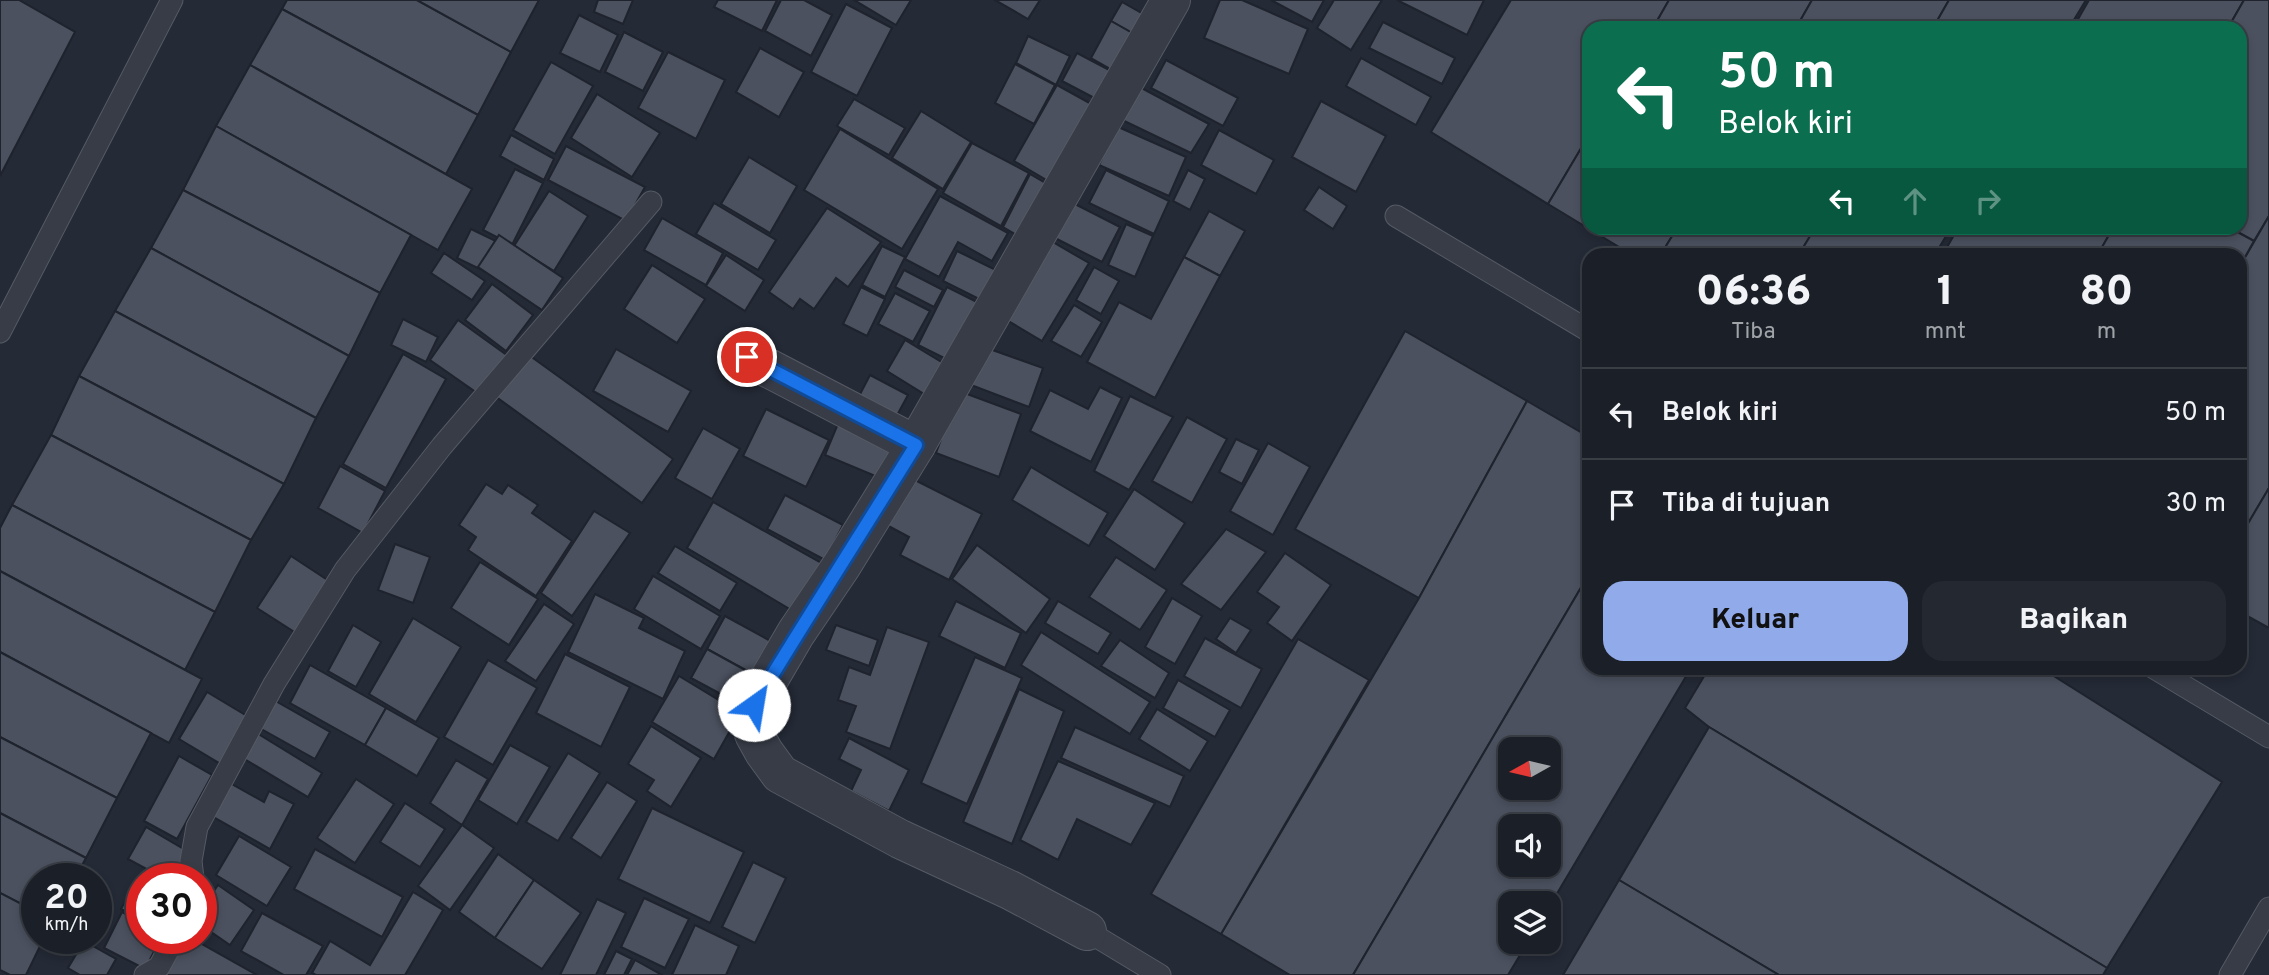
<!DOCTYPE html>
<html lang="id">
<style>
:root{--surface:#1b2028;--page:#242830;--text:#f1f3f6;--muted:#a0a3a8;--line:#393e45;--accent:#91aae9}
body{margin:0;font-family:Overpass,sans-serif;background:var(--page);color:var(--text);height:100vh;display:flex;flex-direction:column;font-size:26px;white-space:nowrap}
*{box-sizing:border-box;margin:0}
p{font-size:23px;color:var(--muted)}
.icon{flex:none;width:38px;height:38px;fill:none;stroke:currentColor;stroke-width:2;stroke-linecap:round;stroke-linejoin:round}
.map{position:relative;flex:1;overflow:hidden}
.drawer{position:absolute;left:1582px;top:248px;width:665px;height:427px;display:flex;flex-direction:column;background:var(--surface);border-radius:21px;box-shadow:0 4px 10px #0003,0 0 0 2px var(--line)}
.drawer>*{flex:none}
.top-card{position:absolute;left:1582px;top:21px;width:665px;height:214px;border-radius:21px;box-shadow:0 4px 10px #0003,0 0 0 2px var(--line);background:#0b6e4f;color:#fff;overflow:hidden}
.needle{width:46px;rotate:262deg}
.fabs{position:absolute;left:1498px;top:737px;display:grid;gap:14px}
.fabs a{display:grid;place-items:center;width:63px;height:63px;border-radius:14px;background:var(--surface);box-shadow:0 4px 10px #0003,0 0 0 2px var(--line);font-size:35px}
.speed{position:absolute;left:21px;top:863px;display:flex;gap:14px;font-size:35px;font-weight:700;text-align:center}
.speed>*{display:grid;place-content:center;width:91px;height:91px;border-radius:50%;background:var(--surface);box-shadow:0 4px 10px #0003,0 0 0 2px var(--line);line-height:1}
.speed small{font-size:18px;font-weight:400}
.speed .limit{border:10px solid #d22;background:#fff;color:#111}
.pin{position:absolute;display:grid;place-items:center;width:60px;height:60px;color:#fff;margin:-30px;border:4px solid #fff;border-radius:50%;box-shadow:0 2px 7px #0007}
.me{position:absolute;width:77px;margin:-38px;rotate:32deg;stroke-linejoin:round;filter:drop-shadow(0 0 5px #0008)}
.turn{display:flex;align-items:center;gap:24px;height:147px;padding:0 21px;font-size:32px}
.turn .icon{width:91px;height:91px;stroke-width:2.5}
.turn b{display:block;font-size:49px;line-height:60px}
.lanes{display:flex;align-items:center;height:66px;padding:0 21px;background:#0003;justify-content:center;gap:35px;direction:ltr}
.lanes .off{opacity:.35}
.eta{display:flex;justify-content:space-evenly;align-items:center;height:119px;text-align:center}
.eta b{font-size:42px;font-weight:800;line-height:49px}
.cta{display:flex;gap:14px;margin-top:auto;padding:14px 21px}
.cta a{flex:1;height:80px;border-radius:21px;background:var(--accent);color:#111;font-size:28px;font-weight:800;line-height:80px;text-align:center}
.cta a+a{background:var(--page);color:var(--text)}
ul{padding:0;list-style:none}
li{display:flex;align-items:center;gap:21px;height:91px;padding:0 21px;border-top:2px solid var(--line)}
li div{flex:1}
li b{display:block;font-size:26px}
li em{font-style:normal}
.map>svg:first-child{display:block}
</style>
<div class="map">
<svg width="2269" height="975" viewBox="0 0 2269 975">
<rect width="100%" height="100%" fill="#242a36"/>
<!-- building -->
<g fill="#4b515f" stroke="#1e232d" stroke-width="2" fill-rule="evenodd">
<polygon points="0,0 19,0 75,32 0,176"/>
<polygon points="287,0 417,0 511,52 478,115 282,9"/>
<polygon points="417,0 539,0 511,52"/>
<polygon points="598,0 633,0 623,24 594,12"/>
<polygon points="718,0 777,0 762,31 714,7"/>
<polygon points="781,0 804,0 832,15 811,56 765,31"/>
<polygon points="854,0 911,0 896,25"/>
<polygon points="995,0 1040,0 1028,19"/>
<polygon points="1220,0 1242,0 1308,29 1289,74 1204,38"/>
<polygon points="1271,0 1324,0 1312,22"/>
<polygon points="1334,0 1382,0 1351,50 1317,28"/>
<polygon points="1397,0 1484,0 1467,35"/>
<polygon points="1511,0 1669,0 1653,28 1589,28 1589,135 1548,204 1431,132"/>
<polygon points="1669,0 1812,0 1796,28 1653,28"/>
<polygon points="1812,0 1949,0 1933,28 1796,28"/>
<polygon points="1949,0 2086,0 2069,28 1933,28"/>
<polygon points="2089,0 2244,0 2228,28 2073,28"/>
<polygon points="2244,0 2269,0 2269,216 2254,241 2230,228 2240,228 2240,28 2228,28"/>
<polygon points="1122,2 1152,19 1141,38 1111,21"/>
<polygon points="846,4 892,28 857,96 811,72"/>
<polygon points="282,9 478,115 446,174 250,65"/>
<polygon points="579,15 618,35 600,72 560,53"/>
<polygon points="1111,21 1141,38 1121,75 1091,58"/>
<polygon points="1383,22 1455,58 1442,84 1369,48"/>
<polygon points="624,32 663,52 643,91 605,72"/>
<polygon points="1028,36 1070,56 1056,85 1016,63"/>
<polygon points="760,48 804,72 779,117 736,92"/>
<polygon points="668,52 725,80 696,139 638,108"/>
<polygon points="1077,53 1115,73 1100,101 1062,81"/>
<polygon points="1361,58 1431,97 1416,125 1346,86"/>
<polygon points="1166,60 1238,98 1223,126 1151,88"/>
<polygon points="551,62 593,86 555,154 513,130"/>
<polygon points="1015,64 1055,85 1034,124 995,103"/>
<polygon points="250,65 472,189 438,250 216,126"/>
<polygon points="1134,84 1209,124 1191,153 1118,118"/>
<polygon points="1057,85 1104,111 1060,188 1014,161"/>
<polygon points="597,94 660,133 632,177 571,138"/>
<polygon points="854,99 905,128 889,155 837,126"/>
<polygon points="1321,101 1386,136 1356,192 1292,157"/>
<polygon points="921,111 971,142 943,189 892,158"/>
<polygon points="216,126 411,235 380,293 183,190"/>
<polygon points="1116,126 1186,157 1169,196 1099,165"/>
<polygon points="840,129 938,189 902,249 804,190"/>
<polygon points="1219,130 1274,160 1256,194 1201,165"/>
<polygon points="511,135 554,159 544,180 500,156"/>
<polygon points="1589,135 1589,228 1677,228 1660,256 1634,256 1548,204"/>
<polygon points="972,143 1029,173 1001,226 943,193"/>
<polygon points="566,146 645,187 626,221 548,180"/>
<polygon points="749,157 797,186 770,233 721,204"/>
<polygon points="515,169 543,183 512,245 483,230"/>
<polygon points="1106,170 1169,201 1154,234 1089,203"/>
<polygon points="1188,170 1205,179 1190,210 1173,201"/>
<polygon points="1030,174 1059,191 1030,243 1003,227"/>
<polygon points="1319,187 1347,206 1333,229 1304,210"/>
<polygon points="183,190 380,293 349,356 151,248"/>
<polygon points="549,191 588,216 554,271 514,246"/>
<polygon points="940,196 1008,233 992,261 958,242 939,277 905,259"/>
<polygon points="714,203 776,240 758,270 696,234"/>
<polygon points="1073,203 1120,227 1102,262 1055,238"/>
<polygon points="827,208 881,242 848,287 836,278 814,309 800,299 793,309 769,292"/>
<polygon points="1209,211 1245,231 1220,276 1184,257"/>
<polygon points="2269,216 2269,488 2240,537 2240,266"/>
<polygon points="662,218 723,253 706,285 644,250"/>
<polygon points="1126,224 1153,236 1135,277 1108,265"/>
<polygon points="1677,228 1815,228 1798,256 1660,256"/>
<polygon points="1815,228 1951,228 1934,256 1798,256"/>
<polygon points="1958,228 2113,228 2097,256 1942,256"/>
<polygon points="2113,228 2230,228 2254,241 2240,266 2240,256 2097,256"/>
<polygon points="471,229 502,244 488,273 457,258"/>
<polygon points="499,235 563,278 542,310 478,267"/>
<polygon points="1051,241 1089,263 1042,341 1005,319"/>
<polygon points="882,246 905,257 885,297 862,285"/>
<polygon points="151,248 349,356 316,418 115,311"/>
<polygon points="957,251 1004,274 989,304 943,281"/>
<polygon points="444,253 485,281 472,300 431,273"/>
<polygon points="726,255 764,280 745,311 706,286"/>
<polygon points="1184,257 1220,276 1155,398 1087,362 1119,302 1151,319"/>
<polygon points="652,265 705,299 677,343 624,309"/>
<polygon points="1094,267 1119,281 1101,314 1076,300"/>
<polygon points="904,270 943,290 934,307 895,287"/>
<polygon points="492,284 533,315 506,351 465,320"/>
<polygon points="861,287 885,299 867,336 843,324"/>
<polygon points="947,287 989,308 960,366 918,345"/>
<polygon points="895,293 930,311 913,342 878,324"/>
<polygon points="1074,305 1102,322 1081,357 1051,341"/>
<polygon points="115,311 316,418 284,484 79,376"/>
<polygon points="403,319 438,337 426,362 391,345"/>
<polygon points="458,320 508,356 480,395 430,360"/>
<polygon points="1405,331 1527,401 1419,598 1295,529"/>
<polygon points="905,340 948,366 929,397 887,371"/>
<polygon points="984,347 1043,368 1029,407 971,385"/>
<polygon points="616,349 691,391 668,432 593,391"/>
<polygon points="526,353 673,459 642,503 495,396"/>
<polygon points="403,354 446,379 386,488 343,464"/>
<polygon points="870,375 908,395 895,419 857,400"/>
<polygon points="79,376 284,484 251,540 51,435"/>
<polygon points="1100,387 1122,398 1091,462 1030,431 1050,390 1088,409"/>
<polygon points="959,391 1021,414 999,477 936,453"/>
<polygon points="1130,396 1173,417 1129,490 1094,471"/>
<polygon points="1527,401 1589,437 1589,574 1353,975 1290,975 1221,934 1419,598"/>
<polygon points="766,409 829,440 806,487 743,456"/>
<polygon points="842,414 897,437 880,478 825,455"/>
<polygon points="1187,417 1227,439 1192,503 1152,481"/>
<polygon points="703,428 740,449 712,499 675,478"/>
<polygon points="51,435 251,540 215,612 12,505"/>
<polygon points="1236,439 1259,450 1242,484 1219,472"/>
<polygon points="1268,443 1310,467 1273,535 1230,511"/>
<polygon points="340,466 385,491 363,533 318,508"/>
<polygon points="1031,467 1108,513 1089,546 1012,500"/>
<polygon points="905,475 982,514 949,580 900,555 909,537 881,522"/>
<polygon points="486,484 502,494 508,485 538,505 532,513 572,541 536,596 468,550 476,537 459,525"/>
<polygon points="2269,488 2269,628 2240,612 2240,537"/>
<polygon points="1134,489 1185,523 1155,570 1104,536"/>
<polygon points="785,495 843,525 825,560 767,529"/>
<polygon points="713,502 823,564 793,611 687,548"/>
<polygon points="12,505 215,612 185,670 0,571 0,528"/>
<polygon points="594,511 630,533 572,616 541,593"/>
<polygon points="1226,529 1266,552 1221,610 1181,584"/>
<polygon points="395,544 430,557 413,603 378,590"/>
<polygon points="977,545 1050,599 1026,633 952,579"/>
<polygon points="675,546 737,583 720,611 658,573"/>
<polygon points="1285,553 1331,585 1292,641 1267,623 1279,607 1257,592"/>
<polygon points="291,556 329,581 296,633 257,608"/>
<polygon points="1116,557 1167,590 1140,630 1089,597"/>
<polygon points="480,562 538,599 509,645 451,608"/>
<polygon points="0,571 202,679 169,743 0,652"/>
<path d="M1589,574V668H1691L1549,907V903H1510V942H1528L1508,975H1353ZM1510,749H1549V788H1510ZM1510,826H1549V864H1510Z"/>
<polygon points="653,576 720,616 701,649 634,609"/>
<polygon points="595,594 644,618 639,628 685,651 663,699 568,652"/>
<polygon points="1172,598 1202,616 1175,664 1145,647"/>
<polygon points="956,601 1021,633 1005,668 939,636"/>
<polygon points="1058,601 1111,633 1098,654 1045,623"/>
<polygon points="544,604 574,624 536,681 505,661"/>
<polygon points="725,616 776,644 758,677 707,649"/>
<polygon points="413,618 461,647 416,722 369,694"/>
<polygon points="1230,618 1251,630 1236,653 1216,639"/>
<polygon points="353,625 381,642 356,687 328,671"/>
<polygon points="836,625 878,640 869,666 826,650"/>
<polygon points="887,627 929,642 890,749 846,732 856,706 838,700 849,667 870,675"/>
<polygon points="1041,632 1150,702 1130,734 1021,665"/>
<polygon points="1205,638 1262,669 1241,708 1184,676"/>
<polygon points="1298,639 1369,680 1221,934 1151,894"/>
<polygon points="1120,640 1169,673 1155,698 1101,666"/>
<polygon points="707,649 758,677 743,706 691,678"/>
<polygon points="0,652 151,733 117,798 0,737"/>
<polygon points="565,654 630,687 601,747 536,713"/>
<polygon points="975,657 1022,678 967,804 921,783"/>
<polygon points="488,660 537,688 493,765 444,737"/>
<polygon points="310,665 386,708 365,745 290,703"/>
<polygon points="1709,668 2041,668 2222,782 2107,968 1709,727 1685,708"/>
<polygon points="679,676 740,713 714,759 652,722"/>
<polygon points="1178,680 1230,710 1215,737 1163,708"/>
<polygon points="1019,689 1064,711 1012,844 963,822"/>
<polygon points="207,692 252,719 224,766 179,739"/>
<polygon points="272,699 330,732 315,759 256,726"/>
<polygon points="386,708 439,738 417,776 365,745"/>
<polygon points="1157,709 1208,741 1190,771 1139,739"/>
<polygon points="651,726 701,758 671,807 647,791 654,780 628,764"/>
<polygon points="1075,727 1184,776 1170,807 1061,758"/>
<polygon points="1709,727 2107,968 2103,975 1779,975 1619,880"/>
<polygon points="255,732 322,773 308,797 241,757"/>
<polygon points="0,737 117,798 86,858 0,813"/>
<polygon points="849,738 909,770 889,811 851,791 861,770 839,759"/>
<polygon points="510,745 550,767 517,824 478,800"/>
<polygon points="568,753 600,773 558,841 526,822"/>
<polygon points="179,756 212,775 177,839 144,821"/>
<polygon points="456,760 488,779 462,825 430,803"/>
<polygon points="1058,761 1155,803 1131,845 1077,819 1058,860 1020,840"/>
<polygon points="356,779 394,804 355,863 317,838"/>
<polygon points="228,782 264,802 269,791 294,804 270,849 210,815"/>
<polygon points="607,782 637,801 601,858 571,838"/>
<polygon points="405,803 445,829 420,867 380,842"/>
<polygon points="652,808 744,852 710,923 618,879"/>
<polygon points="0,813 86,858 75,878 37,878 37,912 0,893"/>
<polygon points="462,825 494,848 450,910 418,886"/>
<polygon points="146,827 187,851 172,878 163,878 128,859"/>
<polygon points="239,836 291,867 267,906 216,875"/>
<polygon points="315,849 403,897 382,937 294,889"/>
<polygon points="498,854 534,880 495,938 459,912"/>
<polygon points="753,862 786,878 755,943 722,927"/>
<polygon points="140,874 148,878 142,878 142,920 121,909"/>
<polygon points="534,880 581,913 542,969 495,938"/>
<polygon points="1619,880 1779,975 1563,975"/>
<polygon points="218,885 254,910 230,945 201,925 201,910"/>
<polygon points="413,892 443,910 405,975 316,975 312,973 330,941 370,965"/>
<polygon points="0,893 37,912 37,938 44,938 26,975 10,975 0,970"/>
<polygon points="644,898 689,919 665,968 621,947"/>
<polygon points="597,899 626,913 596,975 560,975"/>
<polygon points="122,912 142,923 142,938 161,938 145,969 104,948"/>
<polygon points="262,913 323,946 306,975 284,975 241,951"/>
<polygon points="695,925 739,946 726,975 672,975"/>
<polygon points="182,938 191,938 257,975 161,975"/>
<polygon points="84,941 116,959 107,975 80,975 68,968"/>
<polygon points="616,951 632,959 624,975 604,975"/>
<polygon points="635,960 662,975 627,975"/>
</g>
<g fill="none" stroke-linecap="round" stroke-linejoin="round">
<defs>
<g id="lane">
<polyline points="1396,216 1589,331"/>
<polyline points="0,332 172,0"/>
<polyline points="2154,668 2269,737"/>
<polyline points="193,878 191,861 197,827 274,684 345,570 442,446 651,202"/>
<polyline points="1087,931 1160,975"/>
<polyline points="145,975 159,967 175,938"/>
<polyline points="2230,975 2269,908"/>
</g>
<g id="street">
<polyline points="747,357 916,445"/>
<polyline points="1087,931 1010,890 900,839 780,774 764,752 754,734 754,705 796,633 842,565 916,445 1171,0"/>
</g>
</defs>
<!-- lane casing -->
<use href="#lane" stroke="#555a64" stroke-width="23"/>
<!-- street casing -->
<use href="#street" stroke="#555a64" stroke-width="40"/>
<!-- lane -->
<use href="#lane" stroke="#373c47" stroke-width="21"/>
<!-- street -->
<use href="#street" stroke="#373c47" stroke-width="38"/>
</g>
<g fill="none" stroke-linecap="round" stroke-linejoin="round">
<defs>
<path id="route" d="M747,357L916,445C862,532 807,618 754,705"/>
</defs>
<!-- route casing -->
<use href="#route" stroke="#114b97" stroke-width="18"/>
<!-- route -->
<use href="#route" stroke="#1a73e8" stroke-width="12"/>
</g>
</svg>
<div class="fabs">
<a><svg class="needle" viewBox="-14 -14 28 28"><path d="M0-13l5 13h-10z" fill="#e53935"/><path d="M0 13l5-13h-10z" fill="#a0a3a8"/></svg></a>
<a><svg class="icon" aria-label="sound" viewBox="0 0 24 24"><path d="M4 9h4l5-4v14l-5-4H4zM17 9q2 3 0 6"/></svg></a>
<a><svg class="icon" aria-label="layers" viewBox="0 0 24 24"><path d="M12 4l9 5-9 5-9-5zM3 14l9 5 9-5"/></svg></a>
</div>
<div class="speed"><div>20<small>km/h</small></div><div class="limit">30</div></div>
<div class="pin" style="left:747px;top:357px;background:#d93025"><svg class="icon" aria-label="arrive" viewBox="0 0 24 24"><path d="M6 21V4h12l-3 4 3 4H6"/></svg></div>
<svg class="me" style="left:754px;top:705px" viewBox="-20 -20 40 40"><circle r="19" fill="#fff"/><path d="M0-13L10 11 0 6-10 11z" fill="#1a73e8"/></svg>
<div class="top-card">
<div class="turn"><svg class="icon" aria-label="left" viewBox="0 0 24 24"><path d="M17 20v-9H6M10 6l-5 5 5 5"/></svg><div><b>50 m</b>Belok kiri</div></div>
<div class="lanes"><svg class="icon" aria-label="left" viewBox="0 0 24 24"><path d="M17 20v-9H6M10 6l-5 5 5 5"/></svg><svg class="icon off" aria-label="ahead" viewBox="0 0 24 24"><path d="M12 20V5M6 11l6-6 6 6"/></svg><svg class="icon off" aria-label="right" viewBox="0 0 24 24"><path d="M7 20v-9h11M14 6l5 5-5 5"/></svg></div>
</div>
<section class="drawer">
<div class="eta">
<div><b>06:36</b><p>Tiba</p></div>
<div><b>1</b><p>mnt</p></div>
<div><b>80</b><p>m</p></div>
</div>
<ul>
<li><svg class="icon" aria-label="left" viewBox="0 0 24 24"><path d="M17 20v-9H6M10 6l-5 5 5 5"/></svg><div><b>Belok kiri</b></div><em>50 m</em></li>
<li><svg class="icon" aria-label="arrive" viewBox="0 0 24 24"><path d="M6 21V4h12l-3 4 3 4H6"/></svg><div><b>Tiba di tujuan</b></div><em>30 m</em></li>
</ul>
<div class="cta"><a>Keluar</a><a>Bagikan</a></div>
</section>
</div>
